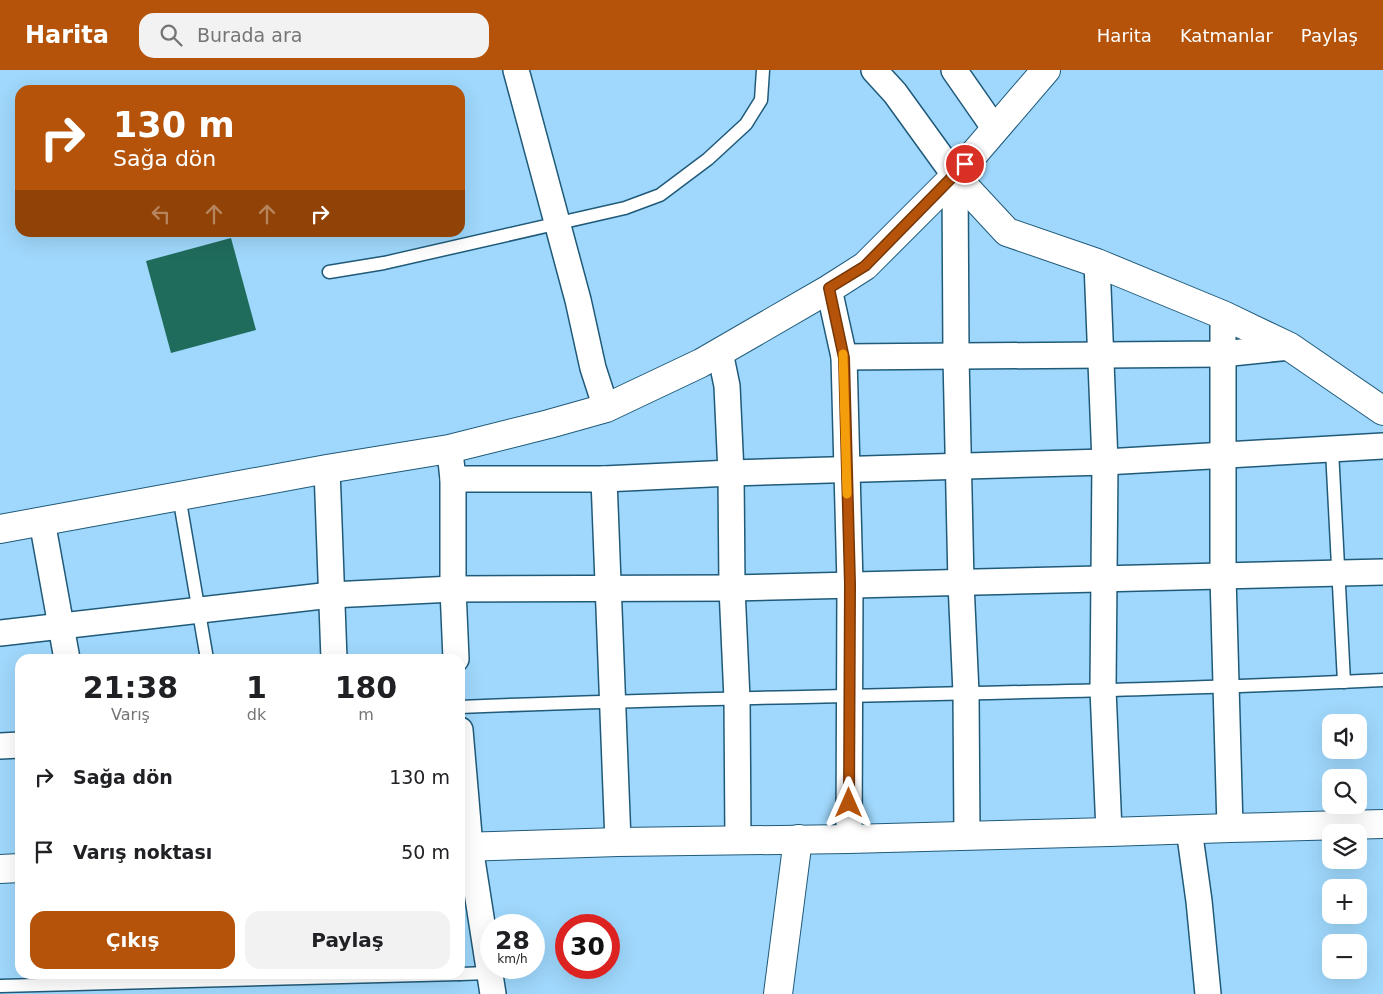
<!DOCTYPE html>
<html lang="tr">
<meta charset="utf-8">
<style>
:root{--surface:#fff;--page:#f2f2f2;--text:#202124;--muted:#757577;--accent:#b45309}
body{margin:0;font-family:"DejaVu Sans",sans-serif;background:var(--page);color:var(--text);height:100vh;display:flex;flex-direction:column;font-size:19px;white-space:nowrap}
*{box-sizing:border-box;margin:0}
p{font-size:16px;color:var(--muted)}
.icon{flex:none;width:28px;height:28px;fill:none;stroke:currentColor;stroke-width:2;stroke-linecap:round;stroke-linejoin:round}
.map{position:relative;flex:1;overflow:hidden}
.sheet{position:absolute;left:15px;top:584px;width:450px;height:325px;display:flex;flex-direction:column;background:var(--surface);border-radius:15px;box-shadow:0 5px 20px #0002}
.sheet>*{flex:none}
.hud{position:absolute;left:15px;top:15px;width:450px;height:152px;border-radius:15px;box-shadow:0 5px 20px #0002;background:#b45309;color:#fff;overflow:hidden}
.tools{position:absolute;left:1322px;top:644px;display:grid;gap:10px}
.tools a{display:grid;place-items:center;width:45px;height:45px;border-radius:10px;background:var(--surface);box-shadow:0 5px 20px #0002;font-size:25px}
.speed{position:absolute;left:480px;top:844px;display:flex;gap:10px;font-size:25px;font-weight:700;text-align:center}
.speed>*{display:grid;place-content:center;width:65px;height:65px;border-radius:50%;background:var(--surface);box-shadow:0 5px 20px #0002;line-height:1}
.speed small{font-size:12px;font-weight:400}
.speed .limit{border:8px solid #d22;background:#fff;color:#111}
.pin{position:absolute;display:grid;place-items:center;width:42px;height:42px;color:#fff;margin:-21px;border:2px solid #fff;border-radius:50%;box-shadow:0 1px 5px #0007}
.me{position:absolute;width:55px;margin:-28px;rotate:0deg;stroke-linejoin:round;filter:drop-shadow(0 0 4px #0008)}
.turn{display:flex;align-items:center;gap:18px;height:105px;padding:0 15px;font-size:22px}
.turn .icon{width:65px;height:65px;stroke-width:2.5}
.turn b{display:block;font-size:35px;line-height:42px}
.lanes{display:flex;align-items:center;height:48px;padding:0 15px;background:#0003;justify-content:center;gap:25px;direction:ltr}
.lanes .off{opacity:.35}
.eta{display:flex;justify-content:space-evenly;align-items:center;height:85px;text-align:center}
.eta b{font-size:30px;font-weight:700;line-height:35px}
.button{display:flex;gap:10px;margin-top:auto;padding:10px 15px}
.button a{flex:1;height:58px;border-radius:15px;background:var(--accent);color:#fff;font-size:20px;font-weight:700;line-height:58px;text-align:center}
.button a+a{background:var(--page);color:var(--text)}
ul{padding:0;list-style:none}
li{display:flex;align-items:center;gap:15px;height:75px;padding:0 15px}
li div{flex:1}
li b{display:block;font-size:19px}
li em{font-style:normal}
header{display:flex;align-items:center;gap:30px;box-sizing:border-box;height:70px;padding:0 25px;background:var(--accent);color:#fff}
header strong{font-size:24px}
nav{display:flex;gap:28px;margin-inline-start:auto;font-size:18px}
.search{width:350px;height:45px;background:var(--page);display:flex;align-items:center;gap:12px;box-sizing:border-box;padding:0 18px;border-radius:15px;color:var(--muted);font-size:19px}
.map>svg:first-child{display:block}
</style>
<header>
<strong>Harita</strong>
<div class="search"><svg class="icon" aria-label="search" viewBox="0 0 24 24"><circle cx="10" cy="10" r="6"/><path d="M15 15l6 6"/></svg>Burada ara</div>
<nav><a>Harita</a><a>Katmanlar</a><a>Paylaş</a></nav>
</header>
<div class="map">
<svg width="1383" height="924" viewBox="0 0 1383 924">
<rect width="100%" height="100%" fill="#9fd8fc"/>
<!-- building -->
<polygon fill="#206c5c" points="231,168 256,260 171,283 146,191"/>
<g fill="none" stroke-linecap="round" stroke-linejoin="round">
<defs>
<g id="lane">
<polyline points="329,202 384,193 625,138 660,125 708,89 746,54 761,30 763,0"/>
<polyline points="1332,380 1344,612"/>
<polyline points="179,426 207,589"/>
<path d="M460,637C768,624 1076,625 1383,610"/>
<polyline points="460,904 489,903"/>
<polyline points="0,916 459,904"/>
</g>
<g id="street">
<polyline points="516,0 578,230 593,298 606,338"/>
<polyline points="874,0 895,23 955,106 956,287 961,513 966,623 967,766"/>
<polyline points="954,0 995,59"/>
<polyline points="1097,193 1105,392 1103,619 1109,762"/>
<polyline points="829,219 844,287 850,514 849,769"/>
<polyline points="1223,245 1223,506 1230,758"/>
<polyline points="720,282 727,316 731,403 732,518 737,629 738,771"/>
<polyline points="844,287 1222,284 1290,277"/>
<polyline points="451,391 453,409 453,519 456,589"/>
<polyline points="327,399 334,589"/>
<polyline points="453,409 604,409 731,403 1105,392 1383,376"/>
<polyline points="604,409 618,772"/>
<polyline points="42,451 67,589"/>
<polyline points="0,563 331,525 453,519 732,518 1383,502"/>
<polyline points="460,660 470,777 493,924"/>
<polyline points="0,676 20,675"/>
<polyline points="1189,759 1199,831 1208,924"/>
</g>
<g id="secondary">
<polyline points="955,106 1007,162 1097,193 1223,245 1290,277 1383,341"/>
<polyline points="0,459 327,399 449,379 549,354 606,338 701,293 829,219 865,196 955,106 1046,0"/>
<polyline points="460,777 618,772 849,769 1109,762 1230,758 1383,754"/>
<polyline points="0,799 20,798"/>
<polyline points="778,924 798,769"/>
</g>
</defs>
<!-- lane casing -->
<use href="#lane" stroke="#205a79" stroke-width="15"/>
<!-- street casing -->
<use href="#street" stroke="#205a79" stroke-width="28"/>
<!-- secondary casing -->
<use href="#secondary" stroke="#205a79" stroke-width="30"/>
<!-- lane -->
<use href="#lane" stroke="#fff" stroke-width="12"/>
<!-- street -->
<use href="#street" stroke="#fff" stroke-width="25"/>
<!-- secondary -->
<use href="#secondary" stroke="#fff" stroke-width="28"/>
</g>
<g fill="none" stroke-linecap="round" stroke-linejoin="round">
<defs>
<polyline id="route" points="849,733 850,514 844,288 829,218 865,196 965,94"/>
</defs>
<!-- route casing -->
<use href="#route" stroke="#753606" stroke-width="12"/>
<!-- route -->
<use href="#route" stroke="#b45309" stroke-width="9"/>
<!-- slow -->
<polyline stroke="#f59e0b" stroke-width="9" points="843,284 847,424"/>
</g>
</svg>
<div class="tools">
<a><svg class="icon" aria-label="sound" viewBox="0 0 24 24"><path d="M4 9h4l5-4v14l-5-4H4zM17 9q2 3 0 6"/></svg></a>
<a><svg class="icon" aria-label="search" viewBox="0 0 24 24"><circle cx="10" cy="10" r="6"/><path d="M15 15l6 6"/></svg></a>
<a><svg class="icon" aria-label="layers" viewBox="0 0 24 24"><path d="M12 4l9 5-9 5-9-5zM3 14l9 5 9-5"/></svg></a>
<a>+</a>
<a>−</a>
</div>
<div class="speed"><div>28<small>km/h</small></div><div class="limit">30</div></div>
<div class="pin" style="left:965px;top:94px;background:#d93025"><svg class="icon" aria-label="arrive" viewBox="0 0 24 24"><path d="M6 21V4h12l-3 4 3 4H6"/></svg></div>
<svg class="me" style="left:849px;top:733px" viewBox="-20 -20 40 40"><path d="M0-17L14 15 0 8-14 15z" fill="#b45309" stroke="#fff" stroke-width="4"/></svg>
<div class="hud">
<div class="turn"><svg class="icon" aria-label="right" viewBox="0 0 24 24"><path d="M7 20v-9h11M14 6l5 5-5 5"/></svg><div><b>130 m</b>Sağa dön</div></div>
<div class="lanes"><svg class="icon off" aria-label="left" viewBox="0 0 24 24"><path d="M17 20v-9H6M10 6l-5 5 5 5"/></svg><svg class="icon off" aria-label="ahead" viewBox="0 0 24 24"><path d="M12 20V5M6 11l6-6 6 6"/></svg><svg class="icon off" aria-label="ahead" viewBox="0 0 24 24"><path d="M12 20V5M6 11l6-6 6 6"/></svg><svg class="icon" aria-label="right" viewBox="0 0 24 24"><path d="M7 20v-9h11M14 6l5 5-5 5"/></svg></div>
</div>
<section class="sheet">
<div class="eta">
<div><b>21:38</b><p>Varış</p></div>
<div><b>1</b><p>dk</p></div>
<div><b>180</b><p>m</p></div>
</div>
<ul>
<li><svg class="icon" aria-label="right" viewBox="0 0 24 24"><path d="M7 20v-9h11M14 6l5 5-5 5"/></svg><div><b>Sağa dön</b></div><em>130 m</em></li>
<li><svg class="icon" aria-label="arrive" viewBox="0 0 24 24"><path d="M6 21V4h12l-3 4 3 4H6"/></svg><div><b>Varış noktası</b></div><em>50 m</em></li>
</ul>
<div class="button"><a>Çıkış</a><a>Paylaş</a></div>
</section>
</div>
